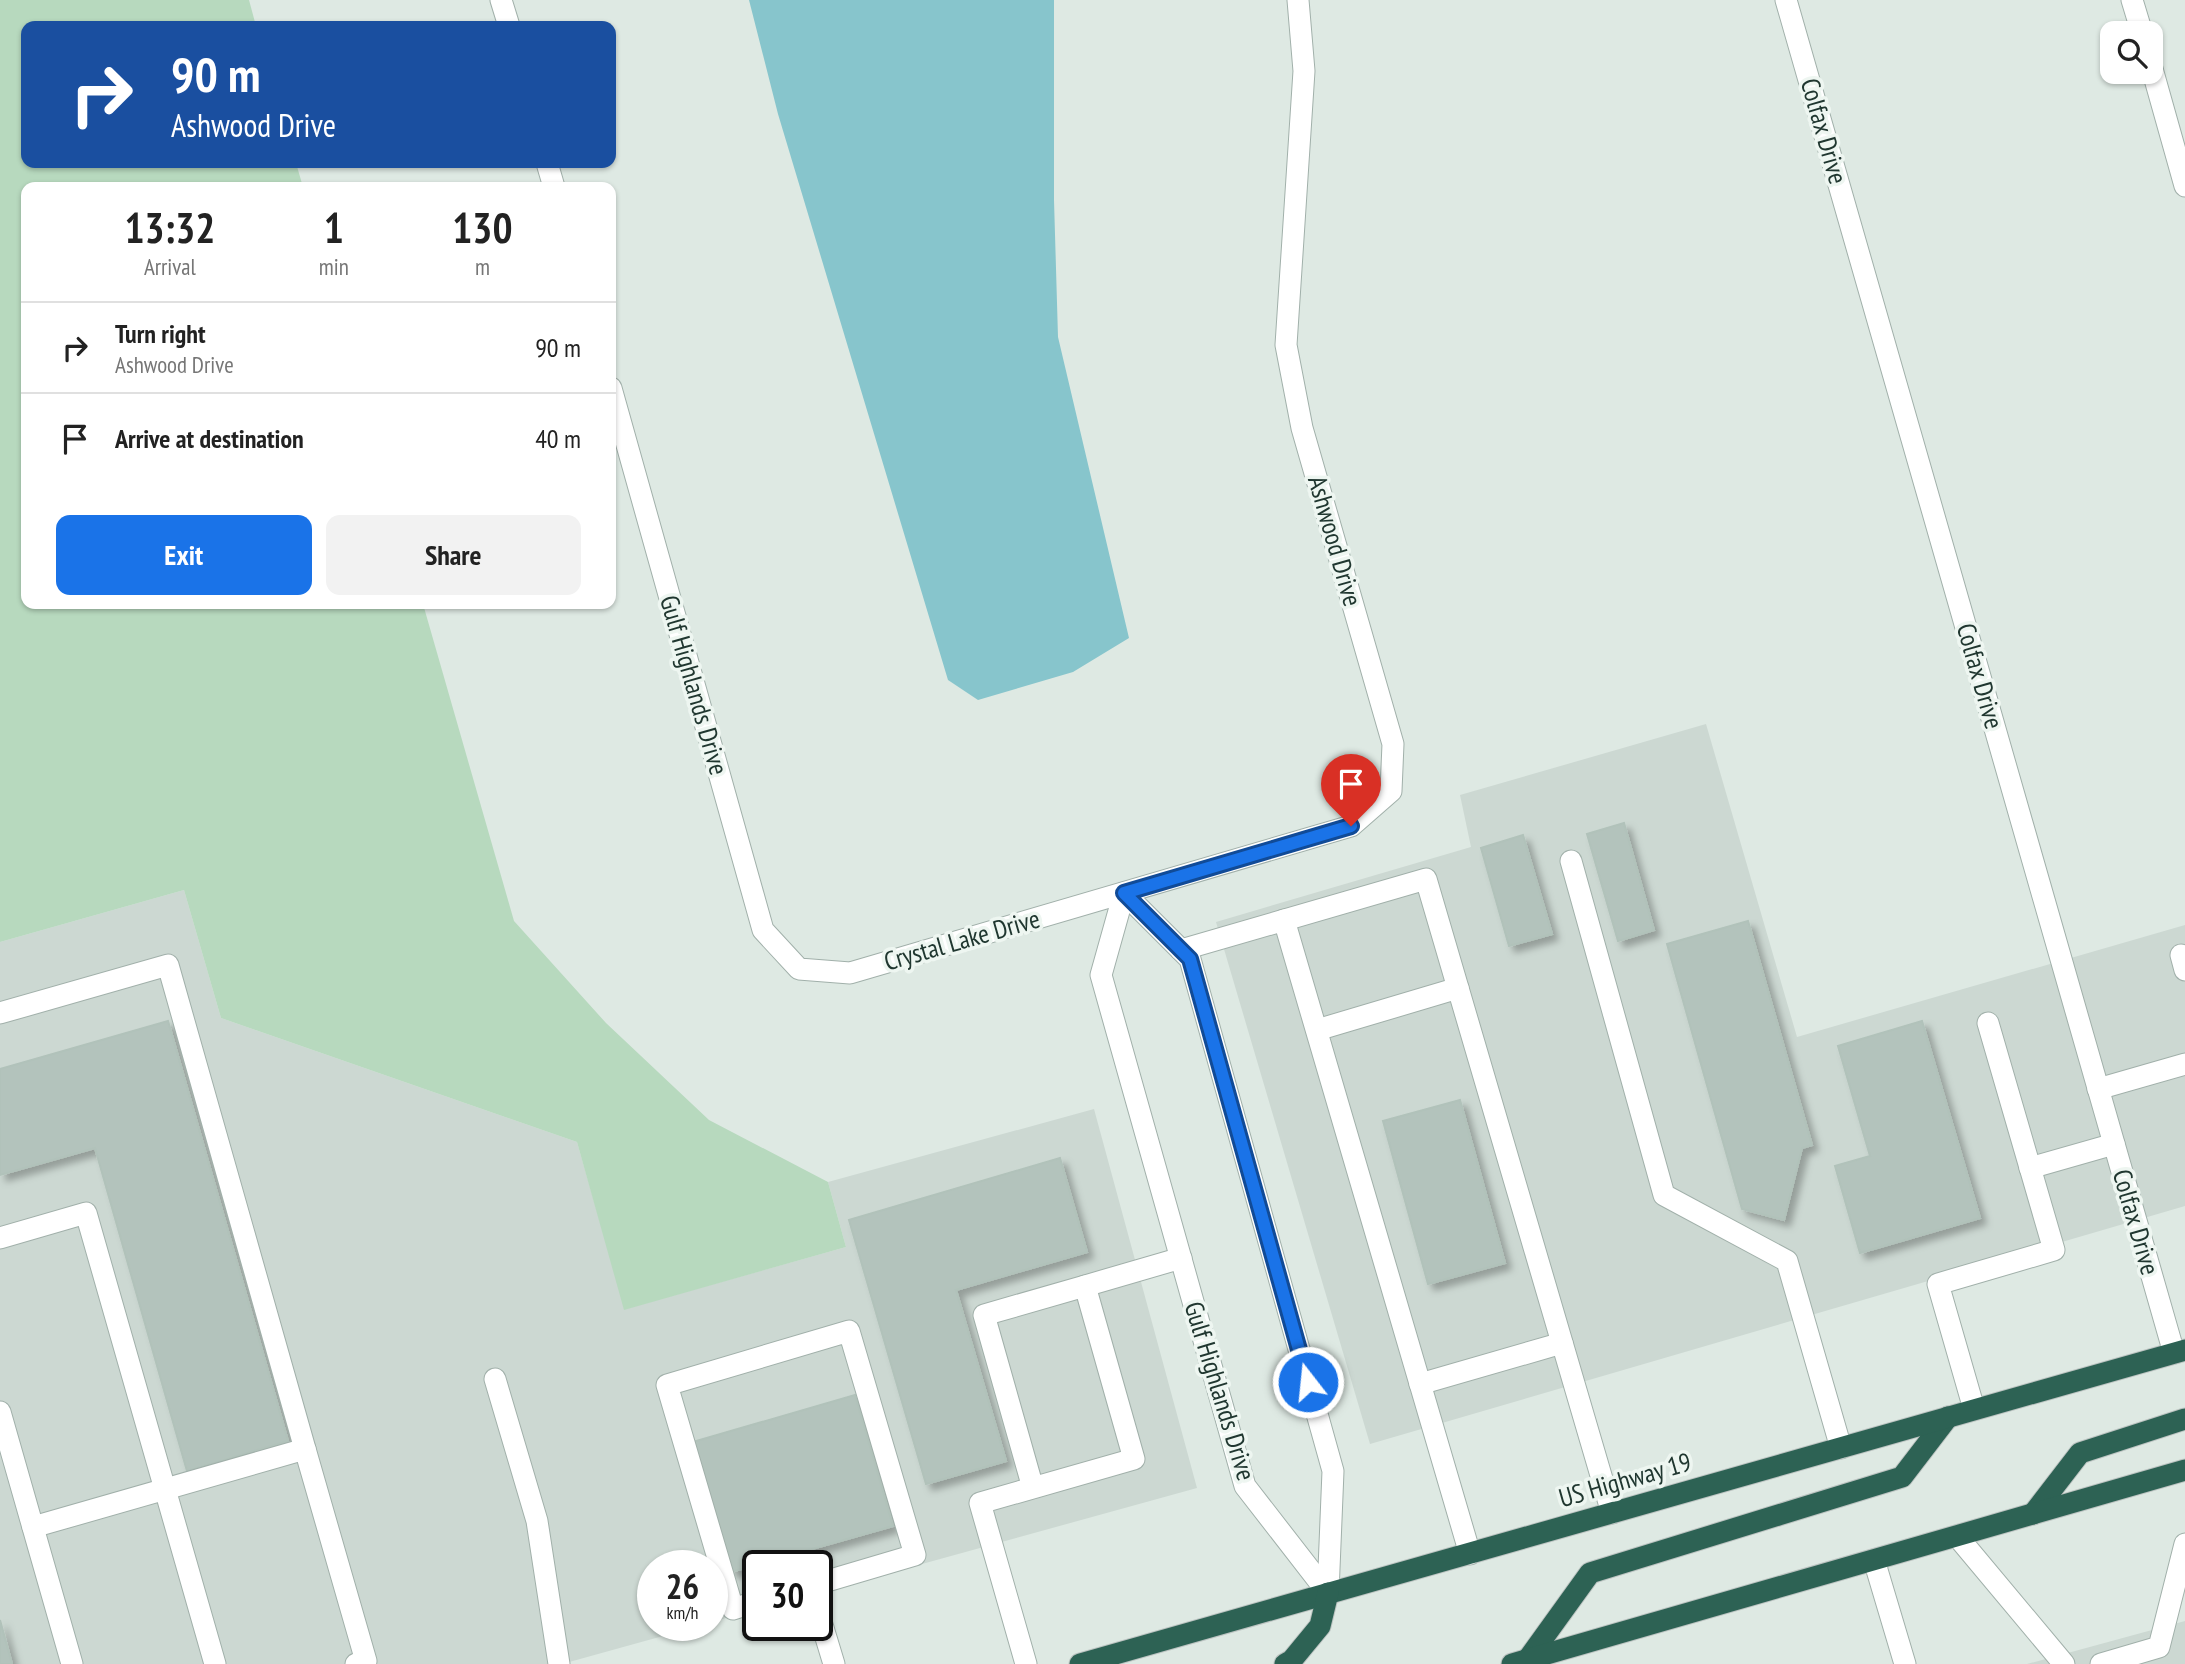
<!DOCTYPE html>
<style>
:root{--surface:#fff;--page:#f2f2f2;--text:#222;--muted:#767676;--line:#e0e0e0;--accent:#1a73e8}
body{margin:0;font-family:"PT Sans Narrow",sans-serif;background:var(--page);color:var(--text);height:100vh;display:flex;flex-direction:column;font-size:26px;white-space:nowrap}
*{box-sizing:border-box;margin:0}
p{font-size:23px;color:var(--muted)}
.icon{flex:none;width:38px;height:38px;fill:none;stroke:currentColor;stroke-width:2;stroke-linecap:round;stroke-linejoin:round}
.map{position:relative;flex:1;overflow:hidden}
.sheet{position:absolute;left:21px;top:182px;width:595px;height:427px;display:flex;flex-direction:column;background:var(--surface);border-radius:14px;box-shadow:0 2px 5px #0004}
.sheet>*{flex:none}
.hud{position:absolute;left:21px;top:21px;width:595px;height:147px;border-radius:14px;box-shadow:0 2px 5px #0004;background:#1a4fa0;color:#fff;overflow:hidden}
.controls{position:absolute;left:2100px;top:21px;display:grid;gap:14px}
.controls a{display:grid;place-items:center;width:63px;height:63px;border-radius:14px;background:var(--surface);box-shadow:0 2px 5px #0004;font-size:35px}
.speed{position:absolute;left:637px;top:1550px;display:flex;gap:14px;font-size:35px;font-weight:700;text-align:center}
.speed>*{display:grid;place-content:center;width:91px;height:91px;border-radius:50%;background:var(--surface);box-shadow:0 2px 5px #0004;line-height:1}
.speed small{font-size:18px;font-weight:400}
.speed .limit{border:4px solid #111;border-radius:10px;background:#fff;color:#111}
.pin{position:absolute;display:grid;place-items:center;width:60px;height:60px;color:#fff;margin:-72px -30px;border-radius:50% 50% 50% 0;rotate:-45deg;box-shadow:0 0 7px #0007}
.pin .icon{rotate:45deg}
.me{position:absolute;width:77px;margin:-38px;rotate:344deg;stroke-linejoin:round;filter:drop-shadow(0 0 5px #0008)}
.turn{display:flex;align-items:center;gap:24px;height:147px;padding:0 35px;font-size:32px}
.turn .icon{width:91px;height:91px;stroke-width:2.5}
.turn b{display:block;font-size:49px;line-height:60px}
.eta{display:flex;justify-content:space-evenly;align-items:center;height:119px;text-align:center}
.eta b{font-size:42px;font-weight:800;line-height:49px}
.cta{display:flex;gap:14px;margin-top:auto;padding:14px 35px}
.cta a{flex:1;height:80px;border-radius:14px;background:var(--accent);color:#fff;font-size:28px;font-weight:800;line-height:80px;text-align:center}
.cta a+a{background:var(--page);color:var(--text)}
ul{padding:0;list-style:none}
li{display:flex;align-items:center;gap:21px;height:91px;padding:0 35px;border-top:2px solid var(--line)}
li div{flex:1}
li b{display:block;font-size:26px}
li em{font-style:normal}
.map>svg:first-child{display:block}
</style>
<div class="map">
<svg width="2185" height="1664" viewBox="0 0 2185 1664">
<defs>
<filter id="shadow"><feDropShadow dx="6" dy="6" stdDeviation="3.5" flood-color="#0004"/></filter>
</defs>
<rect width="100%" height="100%" fill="#dee9e3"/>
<!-- built -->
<g fill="#ccd8d2">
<polygon points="1706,724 1797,1037 2185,925 2185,1206 1370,1444 1216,922 1471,847 1460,795"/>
<polygon points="184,890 221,1018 577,1142 625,1309 846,1247 828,1182 1094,1109 1197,1488 817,1593 817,1566 758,1566 758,1609 712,1622 712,1566 653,1566 653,1626 699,1626 562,1664 0,1664 0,942"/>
<polygon points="2185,1621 2185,1664 2027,1664"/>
</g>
<!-- green -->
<polygon fill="#b7d9be" points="0,0 249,0 256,26 26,26 26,163 296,163 303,187 26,187 26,604 423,604 514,921 606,1023 709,1120 828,1182 846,1247 624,1310 577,1142 221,1018 184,890 0,942"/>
<!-- water -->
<polygon fill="#87c5cc" points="749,0 1054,0 1054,200 1058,337 1129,638 1073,672 978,700 948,680 778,114"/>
<!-- building -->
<g fill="#b3c3bc" stroke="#b1c2ba" stroke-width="2" filter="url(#shadow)">
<polygon points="1624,823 1654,930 1618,941 1587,834"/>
<polygon points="1523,835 1552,934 1509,946 1481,848"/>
<polygon points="1748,921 1812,1145 1802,1148 1784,1220 1742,1209 1667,944"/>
<polygon points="168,1021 288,1441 187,1471 95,1148 0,1175 0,1069"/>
<polygon points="1922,1021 1980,1218 1860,1253 1835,1166 1870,1156 1838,1046"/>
<polygon points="1460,1100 1505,1263 1428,1284 1383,1121"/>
<polygon points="1060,1158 1087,1252 956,1290 1006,1461 926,1484 849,1220"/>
<polygon points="855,1395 893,1526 731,1572 693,1442"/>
<polygon points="0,1620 12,1664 0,1664"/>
</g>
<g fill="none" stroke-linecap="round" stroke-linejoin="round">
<defs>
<g id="lane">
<polyline points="1571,861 1664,1195 1787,1261 1841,1448"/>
<polyline points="1284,920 1470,1554"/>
<polyline points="1181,950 1426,879 1612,1513"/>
<polyline points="2181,955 2185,970"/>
<polyline points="0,1013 168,965 305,1449"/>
<polyline points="1317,1030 1458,988"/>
<polyline points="2098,1089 2185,1064"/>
<polyline points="2030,1168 2114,1144"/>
<polyline points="0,1238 86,1213 215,1664"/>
<polyline points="1085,1286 1181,1258"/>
<polyline points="495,1379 537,1521 559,1664"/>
<polyline points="1420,1384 1562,1343"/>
<polyline points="1974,1409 1938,1284 2054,1250 1988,1023"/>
<polyline points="0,1412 72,1664"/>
<polyline points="33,1527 305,1449 366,1661 356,1664"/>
<polyline points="1957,1536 2064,1664"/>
<polyline points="1874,1560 1905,1664"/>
<polyline points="758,1601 733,1609 667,1385 849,1331 915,1555 817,1584"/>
<polyline points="817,1608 834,1664"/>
<polyline points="1026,1664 980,1503 1134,1459 1085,1286 984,1315 1033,1488"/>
<polyline points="2101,1664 2159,1647 2185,1544"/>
</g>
<g id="street">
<polyline points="501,0 509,26"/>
<polyline points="1786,0 2174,1353"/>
<polyline points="2132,0 2142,33"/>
<polyline points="2151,65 2185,186"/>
<polyline points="547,163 554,187"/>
<polyline points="611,388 763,930 799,969 850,973 1351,826 1391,791 1393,744 1302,428 1286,345 1304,71 1298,0"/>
<polyline points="1124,893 1101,975 1245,1486 1328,1593"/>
<polyline points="1124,893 1190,959 1333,1471 1328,1593"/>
</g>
<g id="highway">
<polyline points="2033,1514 2080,1453 2185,1419"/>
<polyline points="1528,1659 1590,1573 1902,1477 1948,1417"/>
<polyline points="1080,1664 2185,1350"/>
<polyline points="1285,1664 1292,1660 1320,1626 1328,1593"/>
<polyline points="1512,1664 2185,1470"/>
</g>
</defs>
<!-- lane casing -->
<use href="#lane" stroke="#a1b0aa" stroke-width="23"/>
<!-- street casing -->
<use href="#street" stroke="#a1b0aa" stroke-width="23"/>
<!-- highway casing -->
<use href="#highway" stroke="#bcc3c1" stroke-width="23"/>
<!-- lane -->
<use href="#lane" stroke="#fff" stroke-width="21"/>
<!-- street -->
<use href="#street" stroke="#fff" stroke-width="21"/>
<!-- highway -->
<use href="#highway" stroke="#2d6254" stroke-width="21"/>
</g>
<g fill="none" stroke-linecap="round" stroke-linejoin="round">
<defs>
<polyline id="route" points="1308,1382 1190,959 1124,893 1351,826"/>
</defs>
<!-- route casing -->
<use href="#route" stroke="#114b97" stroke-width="18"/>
<!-- route -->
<use href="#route" stroke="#1a73e8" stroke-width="12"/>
</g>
<g text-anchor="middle" stroke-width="7" stroke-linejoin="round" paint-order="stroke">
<!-- street labels -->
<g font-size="26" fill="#203730" stroke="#eef6f1">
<text transform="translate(1824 131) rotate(74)" y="9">Colfax Drive</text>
<text transform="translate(1335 541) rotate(74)" y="9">Ashwood Drive</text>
<text transform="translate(1980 676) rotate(74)" y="9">Colfax Drive</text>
<text transform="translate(694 685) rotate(74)" y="9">Gulf Highlands Drive</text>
<text transform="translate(962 940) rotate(-16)" y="9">Crystal Lake Drive</text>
<text transform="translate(2136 1222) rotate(74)" y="9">Colfax Drive</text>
<text transform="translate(1220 1391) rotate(73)" y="9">Gulf Highlands Drive</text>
<text transform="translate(1625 1480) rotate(-16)" y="9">US Highway 19</text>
</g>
</g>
</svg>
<div class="controls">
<a><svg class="icon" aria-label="search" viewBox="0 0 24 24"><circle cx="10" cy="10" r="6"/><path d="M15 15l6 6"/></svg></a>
</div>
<div class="speed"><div>26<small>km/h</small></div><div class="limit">30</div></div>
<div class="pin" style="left:1351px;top:826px;background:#d93025"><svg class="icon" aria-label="arrive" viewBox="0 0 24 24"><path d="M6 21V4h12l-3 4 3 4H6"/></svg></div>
<svg class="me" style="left:1308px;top:1382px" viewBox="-20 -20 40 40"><circle r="17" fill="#1a73e8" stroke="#fff" stroke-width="3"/><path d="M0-11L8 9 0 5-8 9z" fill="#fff"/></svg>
<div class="hud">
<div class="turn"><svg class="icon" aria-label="right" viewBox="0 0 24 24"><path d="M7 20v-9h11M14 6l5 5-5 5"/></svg><div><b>90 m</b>Ashwood Drive</div></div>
</div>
<section class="sheet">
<div class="eta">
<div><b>13:32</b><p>Arrival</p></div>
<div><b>1</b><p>min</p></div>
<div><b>130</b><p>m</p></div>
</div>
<ul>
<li><svg class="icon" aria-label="right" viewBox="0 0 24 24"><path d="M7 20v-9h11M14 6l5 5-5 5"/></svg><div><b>Turn right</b><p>Ashwood Drive</p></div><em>90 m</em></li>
<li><svg class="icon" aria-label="arrive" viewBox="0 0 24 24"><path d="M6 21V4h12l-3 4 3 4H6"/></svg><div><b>Arrive at destination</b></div><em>40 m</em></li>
</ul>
<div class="cta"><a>Exit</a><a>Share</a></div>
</section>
</div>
